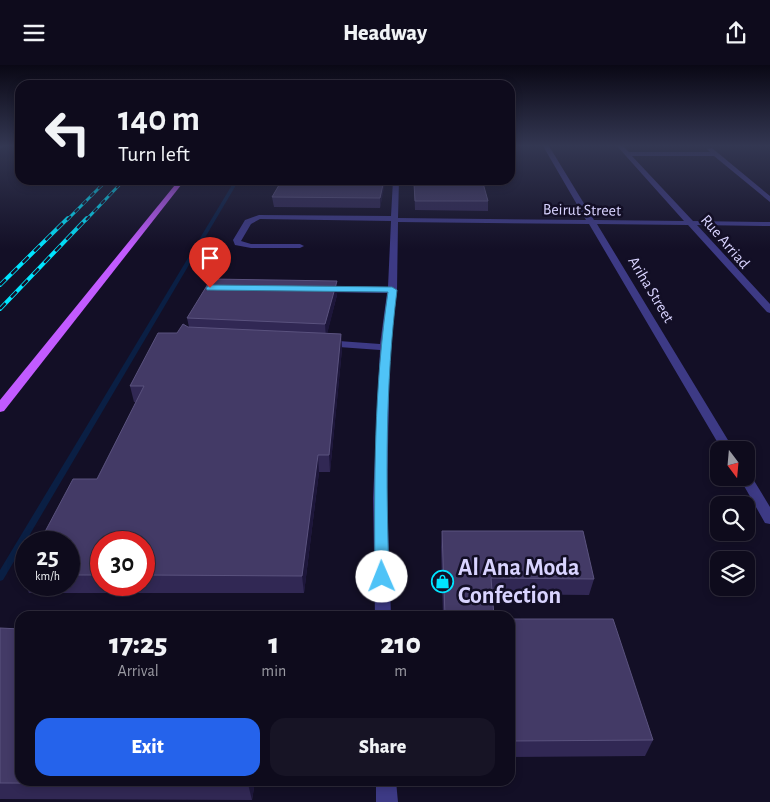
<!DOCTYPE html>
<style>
:root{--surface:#0e0b1c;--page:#171425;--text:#f1f3f6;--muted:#9b9ba3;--line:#2e2b3b;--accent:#2563eb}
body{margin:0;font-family:"Alegreya Sans",sans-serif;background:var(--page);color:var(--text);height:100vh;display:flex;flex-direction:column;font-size:19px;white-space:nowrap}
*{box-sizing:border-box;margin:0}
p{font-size:16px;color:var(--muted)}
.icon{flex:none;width:28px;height:28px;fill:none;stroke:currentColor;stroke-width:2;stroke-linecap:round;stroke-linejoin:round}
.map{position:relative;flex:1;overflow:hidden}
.side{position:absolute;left:15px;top:546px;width:500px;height:175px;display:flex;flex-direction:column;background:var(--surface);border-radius:15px;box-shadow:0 2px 8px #0003,0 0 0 1px var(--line)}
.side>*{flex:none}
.banner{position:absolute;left:15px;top:15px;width:500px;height:105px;border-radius:15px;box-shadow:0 2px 8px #0003,0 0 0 1px var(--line);background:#0e0b1c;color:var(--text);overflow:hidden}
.needle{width:32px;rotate:164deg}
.fabs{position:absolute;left:710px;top:376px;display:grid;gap:10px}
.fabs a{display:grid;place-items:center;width:45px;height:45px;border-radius:10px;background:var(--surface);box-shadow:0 2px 8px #0003,0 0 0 1px var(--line);font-size:25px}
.speed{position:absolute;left:15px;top:466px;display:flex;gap:10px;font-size:25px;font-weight:700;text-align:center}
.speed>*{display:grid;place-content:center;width:65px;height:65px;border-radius:50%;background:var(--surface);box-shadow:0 2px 8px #0003,0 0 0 1px var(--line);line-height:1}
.speed small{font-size:12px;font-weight:400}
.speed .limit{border:8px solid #d22;background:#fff;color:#111}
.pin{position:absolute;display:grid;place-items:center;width:42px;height:42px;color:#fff;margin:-51px -21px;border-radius:50% 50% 50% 0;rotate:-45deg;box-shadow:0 0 5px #0007}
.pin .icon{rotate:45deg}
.me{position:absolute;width:55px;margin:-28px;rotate:359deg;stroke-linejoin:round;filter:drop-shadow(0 0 4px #0008)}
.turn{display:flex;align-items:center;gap:18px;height:105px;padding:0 20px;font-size:22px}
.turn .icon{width:65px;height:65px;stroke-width:2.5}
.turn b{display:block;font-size:35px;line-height:42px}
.eta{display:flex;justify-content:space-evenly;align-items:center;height:85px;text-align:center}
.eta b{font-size:30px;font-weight:800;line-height:35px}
.button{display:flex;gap:10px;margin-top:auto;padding:10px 20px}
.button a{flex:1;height:58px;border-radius:15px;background:var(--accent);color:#fff;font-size:20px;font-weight:800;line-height:58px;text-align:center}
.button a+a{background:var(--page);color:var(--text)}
header{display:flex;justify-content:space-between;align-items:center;height:65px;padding:0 20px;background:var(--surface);font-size:22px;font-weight:800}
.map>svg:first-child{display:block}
</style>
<header><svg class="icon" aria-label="menu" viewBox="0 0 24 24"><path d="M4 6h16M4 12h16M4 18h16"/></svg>Headway<svg class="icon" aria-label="share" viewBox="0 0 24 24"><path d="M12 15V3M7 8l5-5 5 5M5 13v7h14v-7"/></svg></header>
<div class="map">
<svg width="770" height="737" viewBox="0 0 770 737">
<rect width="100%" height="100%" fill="#130f26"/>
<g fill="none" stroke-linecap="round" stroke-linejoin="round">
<!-- stream -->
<polygon fill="#0a1f44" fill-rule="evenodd" points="235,115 239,115 3,515 0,516 0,505"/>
<!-- minor -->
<g fill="#3d3a85" fill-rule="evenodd">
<polygon points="0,81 4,81 0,84"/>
<polygon points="543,81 549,81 594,155 684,156 617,81 623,81 629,87 710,87 707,84 712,83 770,131 770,137 714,91 632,91 693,156 770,157 770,161 697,160 770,239 770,248 767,247 688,160 597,159 734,385 722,385 589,159 398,157 397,225 390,282 387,433 391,551 375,551 373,433 380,285 325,281 320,278 325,275 380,279 387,228 320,227 315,224 320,221 388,222 391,156 260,154 251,159 241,176 251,179 300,179 304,181 300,183 251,183 235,180 233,175 245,155 259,150 391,151 393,115 399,115 398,153 586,155"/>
<polygon points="746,408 750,409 770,442 770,459 765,458 739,412 746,412"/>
<polygon points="376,716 396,716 398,737 376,737"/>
</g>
<!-- major -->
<polygon fill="#c25bff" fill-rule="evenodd" points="179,115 185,115 4,346 0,347 0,335"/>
<defs>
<g id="rail-far1">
<polyline points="67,155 107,115"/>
<polyline points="86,155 124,115"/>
</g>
<g id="rail">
<polyline points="0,220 68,153"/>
<polyline points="0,244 87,153"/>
</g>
</defs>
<!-- rail-far1 casing -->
<use href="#rail-far1" stroke="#00e5ff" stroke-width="3"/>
<!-- rail casing -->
<use href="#rail" stroke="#00e5ff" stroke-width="4"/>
<!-- rail-far1 -->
<use href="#rail-far1" stroke="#130f26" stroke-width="2" stroke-dasharray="5.5" stroke-linecap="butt"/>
<!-- rail -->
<use href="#rail" stroke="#130f26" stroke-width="2.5" stroke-dasharray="8" stroke-linecap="butt"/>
</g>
<!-- wall -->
<g fill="#312854" fill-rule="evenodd">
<polygon points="385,115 380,143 274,142 272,132"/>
<polygon points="414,118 488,136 488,146 415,145"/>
<path d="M337,230L327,268L341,269L342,284L330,407H319L304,528H29L21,510L26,500V520H69V478L97,414L136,337H134L130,321L177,268L189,262L187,253ZM101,478H144V520H101Z"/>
<polygon points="442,466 594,514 589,530 492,529 494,551 443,551 441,482"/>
<polygon points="510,554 653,675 645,691 510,692"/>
<polygon points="0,563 255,716 252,735 0,734"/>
</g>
<!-- shaded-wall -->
<g fill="#1d163a">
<polygon points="384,115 385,115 385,119 380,143 380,133"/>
<polygon points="337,216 337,230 326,274 325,259"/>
<polygon points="341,269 342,284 330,407 329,390"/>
<polygon points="318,390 319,407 304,528 302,511"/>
<polygon points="248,716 255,716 252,735 248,719"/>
</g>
<!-- building -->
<g fill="#433a66" stroke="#5a527e">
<polygon points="282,115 384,115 380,133 272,132"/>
<polygon points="414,118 483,118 488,136 415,136"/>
<polygon points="211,214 337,216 325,259 187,253"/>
<polygon points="183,259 188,262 341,269 329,390 318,390 302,511 144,510 144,478 101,478 101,510 69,510 69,478 39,478 73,414 97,414 144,321 130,321 158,268 177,268"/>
<polygon points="442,466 583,466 594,514 491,513 494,551 445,551"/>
<polygon points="26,500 26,510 21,510"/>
<polygon points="510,554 613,554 653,675 510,676"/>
<polygon points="0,563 20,564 20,716 248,716 248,719 0,718"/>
</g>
<!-- sky -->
<linearGradient id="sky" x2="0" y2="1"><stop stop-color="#0a0815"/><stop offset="0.44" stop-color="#333752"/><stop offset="1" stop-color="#333752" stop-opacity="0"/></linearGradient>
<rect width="770" height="184" fill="url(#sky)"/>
<!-- route -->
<path fill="#4fc3f7" stroke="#337fa1" d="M210,220L392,222L397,225C385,320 386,416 389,512L387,516L382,518L377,516L375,512C374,417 374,321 388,227L207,225L206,223Z"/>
<!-- icons -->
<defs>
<symbol id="shop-ring" viewBox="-11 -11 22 22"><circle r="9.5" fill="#130f26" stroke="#00e5ff" stroke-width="1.5"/><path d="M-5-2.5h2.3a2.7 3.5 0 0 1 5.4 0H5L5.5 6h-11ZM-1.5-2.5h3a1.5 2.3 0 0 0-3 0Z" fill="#00e5ff"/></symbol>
</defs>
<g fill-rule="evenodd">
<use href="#shop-ring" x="430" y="504" width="25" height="25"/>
</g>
<g text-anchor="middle" stroke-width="5" stroke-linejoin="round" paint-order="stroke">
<!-- far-street labels -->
<g font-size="16" fill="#d9d4ff" stroke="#130f26">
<text transform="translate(582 144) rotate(1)" y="6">Beirut Street</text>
<text transform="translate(726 176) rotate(49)" y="6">Rue Arriad</text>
<text transform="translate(652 224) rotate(59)" y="6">Ariha Street</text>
</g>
<!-- near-poi labels -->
<g font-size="24" font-weight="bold" fill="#d9d4ff" stroke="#130f26" text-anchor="start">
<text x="458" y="510">Al Ana Moda<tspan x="458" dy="28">Confection</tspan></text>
</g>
</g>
</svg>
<div class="fabs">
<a><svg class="needle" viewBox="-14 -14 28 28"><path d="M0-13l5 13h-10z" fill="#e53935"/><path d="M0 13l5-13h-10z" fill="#9b9ba3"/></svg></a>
<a><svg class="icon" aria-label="search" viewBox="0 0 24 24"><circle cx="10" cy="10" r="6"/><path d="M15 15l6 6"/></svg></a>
<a><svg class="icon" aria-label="layers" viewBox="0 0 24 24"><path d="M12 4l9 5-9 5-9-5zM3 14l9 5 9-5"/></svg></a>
</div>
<div class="speed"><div>25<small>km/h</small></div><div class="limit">30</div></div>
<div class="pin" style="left:210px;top:223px;background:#d93025"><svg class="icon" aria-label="arrive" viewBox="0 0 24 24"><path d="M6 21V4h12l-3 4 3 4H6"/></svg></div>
<svg class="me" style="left:382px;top:512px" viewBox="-20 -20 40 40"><circle r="19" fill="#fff"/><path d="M0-13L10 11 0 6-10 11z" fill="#4fc3f7"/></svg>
<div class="banner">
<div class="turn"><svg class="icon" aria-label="left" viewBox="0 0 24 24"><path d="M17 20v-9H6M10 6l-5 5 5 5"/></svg><div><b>140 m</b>Turn left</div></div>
</div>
<section class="side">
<div class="eta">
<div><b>17:25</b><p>Arrival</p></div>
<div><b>1</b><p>min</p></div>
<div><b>210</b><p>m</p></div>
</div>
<div class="button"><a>Exit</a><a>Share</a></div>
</section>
</div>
